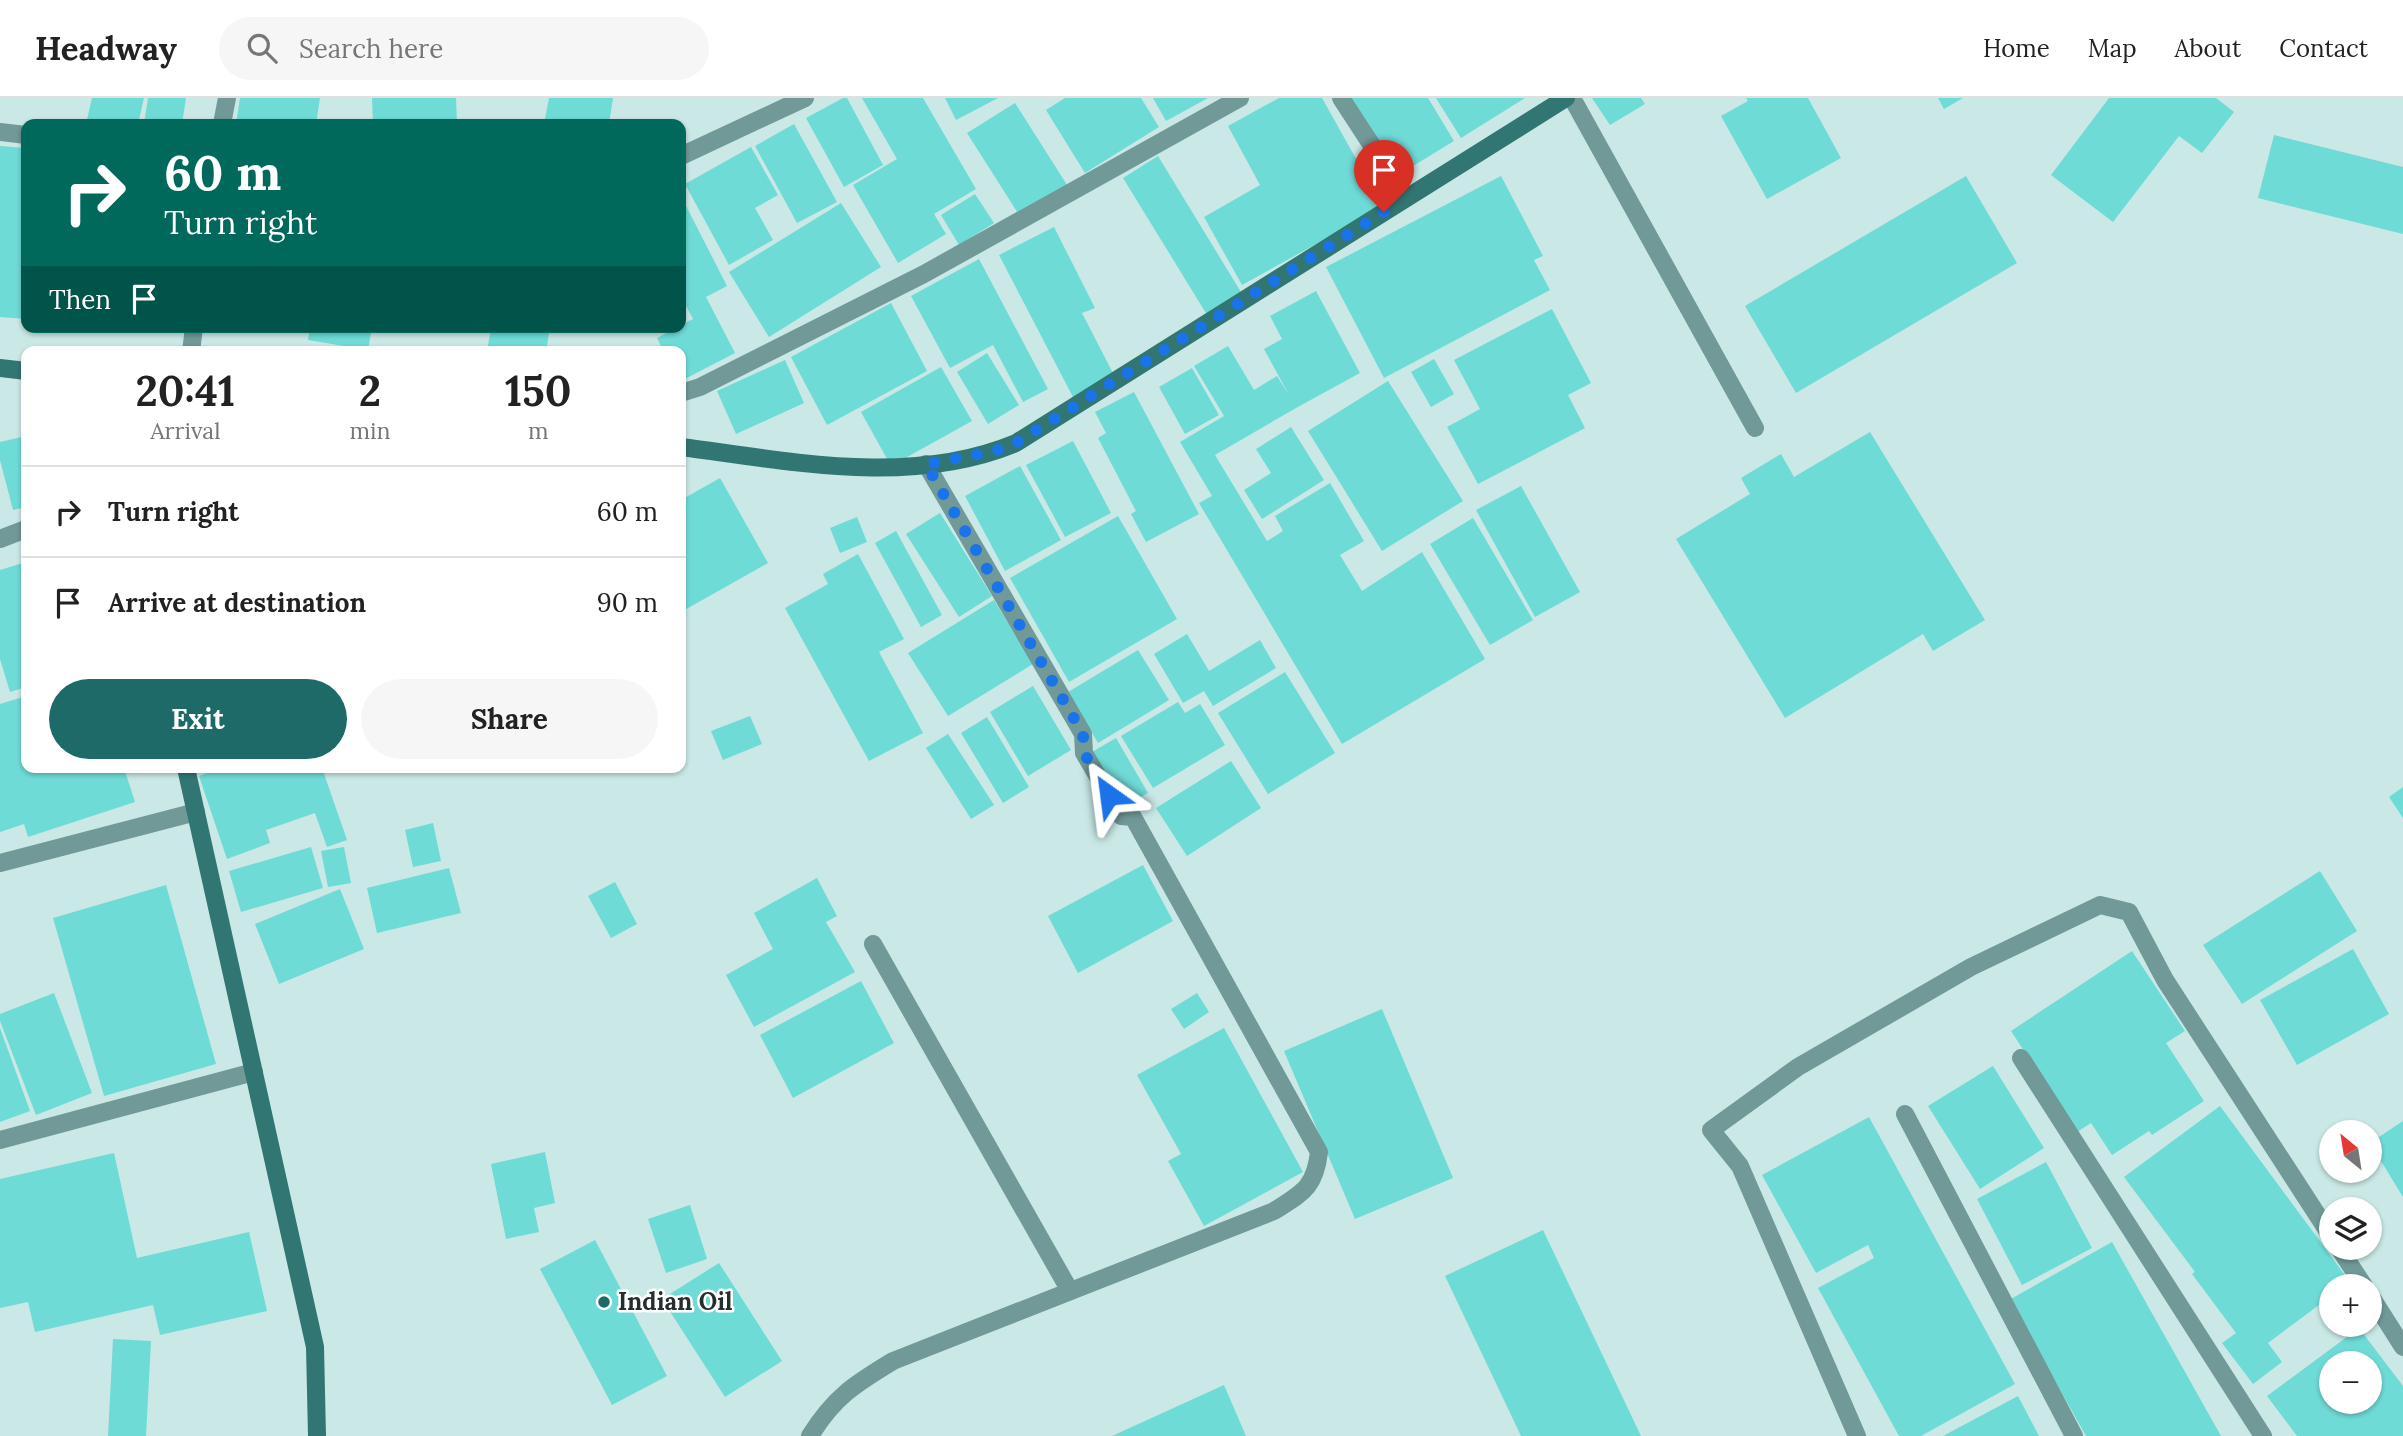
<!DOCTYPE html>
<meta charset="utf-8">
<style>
:root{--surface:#fff;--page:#f6f6f6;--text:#222;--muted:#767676;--line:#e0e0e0;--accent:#1e6a68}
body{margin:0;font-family:Lora,serif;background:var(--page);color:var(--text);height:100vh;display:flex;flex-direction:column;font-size:26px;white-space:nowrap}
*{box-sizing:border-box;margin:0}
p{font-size:23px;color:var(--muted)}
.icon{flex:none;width:38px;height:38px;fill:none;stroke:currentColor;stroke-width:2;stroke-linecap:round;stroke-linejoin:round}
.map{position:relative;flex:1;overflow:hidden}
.details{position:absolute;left:21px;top:248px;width:665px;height:427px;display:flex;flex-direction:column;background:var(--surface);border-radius:14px;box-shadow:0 2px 5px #0004}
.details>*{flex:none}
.guide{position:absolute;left:21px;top:21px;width:665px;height:214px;border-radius:14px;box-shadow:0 2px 5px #0004;background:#00695c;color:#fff;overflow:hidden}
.needle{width:46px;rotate:330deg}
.controls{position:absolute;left:2319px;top:1022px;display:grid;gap:14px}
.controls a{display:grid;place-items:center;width:63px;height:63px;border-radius:50%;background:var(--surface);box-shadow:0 2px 5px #0004;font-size:35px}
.pin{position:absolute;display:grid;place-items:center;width:60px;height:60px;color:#fff;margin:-72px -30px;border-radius:50% 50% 50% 0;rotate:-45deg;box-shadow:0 0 7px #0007}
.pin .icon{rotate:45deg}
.me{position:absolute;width:77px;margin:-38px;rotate:329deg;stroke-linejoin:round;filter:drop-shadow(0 0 5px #0008)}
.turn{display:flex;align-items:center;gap:24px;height:147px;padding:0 28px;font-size:32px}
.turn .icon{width:91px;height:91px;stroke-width:2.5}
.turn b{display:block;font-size:49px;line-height:60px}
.then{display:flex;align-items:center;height:66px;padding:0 28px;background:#0003;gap:14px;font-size:26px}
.eta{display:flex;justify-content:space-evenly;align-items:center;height:119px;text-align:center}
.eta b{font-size:42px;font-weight:700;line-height:49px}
.cta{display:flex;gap:14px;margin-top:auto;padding:14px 28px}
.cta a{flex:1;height:80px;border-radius:42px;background:var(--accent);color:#fff;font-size:28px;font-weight:700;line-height:80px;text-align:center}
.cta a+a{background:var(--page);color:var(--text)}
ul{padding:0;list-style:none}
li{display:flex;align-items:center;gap:21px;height:91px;padding:0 28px;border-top:2px solid var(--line)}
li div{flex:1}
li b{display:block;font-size:26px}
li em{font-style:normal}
header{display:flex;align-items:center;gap:42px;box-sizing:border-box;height:98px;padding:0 35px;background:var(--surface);border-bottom:2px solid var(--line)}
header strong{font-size:33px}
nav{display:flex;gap:38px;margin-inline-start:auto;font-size:24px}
.search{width:490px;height:63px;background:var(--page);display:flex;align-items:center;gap:18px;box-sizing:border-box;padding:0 24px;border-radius:38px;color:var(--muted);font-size:26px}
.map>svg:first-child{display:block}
</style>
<header>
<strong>Headway</strong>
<div class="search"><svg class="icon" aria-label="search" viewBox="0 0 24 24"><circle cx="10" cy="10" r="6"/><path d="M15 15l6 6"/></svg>Search here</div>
<nav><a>Home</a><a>Map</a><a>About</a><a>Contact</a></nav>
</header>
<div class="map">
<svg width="2403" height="1338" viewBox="0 0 2403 1338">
<rect width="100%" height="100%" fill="#c9e8e6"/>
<!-- building -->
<g fill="#6fdbd7" fill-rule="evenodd">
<polygon points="92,0 144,0 138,26 86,26"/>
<polygon points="148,0 186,0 182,26 144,26"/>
<polygon points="240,0 320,0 316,26 236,26"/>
<polygon points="372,0 456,0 457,26 373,26"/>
<polygon points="549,0 613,0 609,26 544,26"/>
<polygon points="843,0 847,0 883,67 844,89 806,20"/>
<polygon points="862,0 923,0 976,91 934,116 946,136 898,165 853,87 897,61"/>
<polygon points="945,0 998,0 956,22"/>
<polygon points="1065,0 1141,0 1159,29 1085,75 1046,12"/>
<polygon points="1153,0 1208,0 1166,23"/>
<polygon points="1279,0 1322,0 1383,109 1242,187 1204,119 1260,87 1228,28"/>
<polygon points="1346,0 1428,0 1454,43 1395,79"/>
<polygon points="1436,0 1525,0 1461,40"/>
<polygon points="1592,0 1641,0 1645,6 1610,27"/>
<polygon points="1746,0 1808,0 1841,60 1767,101 1721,18 1748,3"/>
<polygon points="1938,0 1963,0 1944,11"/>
<polygon points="2109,0 2216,0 2234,14 2202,55 2179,38 2113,124 2051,77"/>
<polygon points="1015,5 1069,90 1021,120 967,35"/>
<polygon points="794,26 837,104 797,125 755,48"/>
<polygon points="2274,37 2403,69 2403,136 2258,100"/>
<polygon points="0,48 26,50 26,221 0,219"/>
<polygon points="751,49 778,97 755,110 773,142 729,167 685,86"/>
<polygon points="1158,58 1244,199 1209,220 1123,80"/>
<polygon points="1501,78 1543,158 1534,162 1550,192 1384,280 1326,169"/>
<polygon points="1966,78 2017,165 1796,295 1745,208"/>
<polygon points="975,96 994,125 959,147 941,117"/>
<polygon points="681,98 727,188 706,199 735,255 681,283 681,254 664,254 657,240 693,221 681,198"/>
<polygon points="841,105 881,169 769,239 729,174"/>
<polygon points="1054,129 1095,210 1082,215 1115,279 1074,301 999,157"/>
<polygon points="979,161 1048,291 1023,304 993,247 950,270 911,198"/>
<polygon points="1316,193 1360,275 1296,310 1215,357 1267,443 1283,433 1275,418 1330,385 1364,443 1340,457 1362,493 1422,454 1485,561 1342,646 1199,405 1212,398 1180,344 1224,318 1194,268 1228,248 1254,292 1277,278 1289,297 1264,251 1282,241 1270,218"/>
<polygon points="891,205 927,273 827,327 791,259"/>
<polygon points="1552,211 1591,285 1568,297 1585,330 1478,386 1447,329 1480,311 1454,262"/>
<polygon points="310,229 372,229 368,252 308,242"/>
<polygon points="491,229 550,229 546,254 487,254"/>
<polygon points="987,255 1019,307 988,326 957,274"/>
<polygon points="1434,261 1454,296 1431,309 1411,274"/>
<polygon points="785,262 804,305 736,336 717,293"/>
<polygon points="941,269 972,323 891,368 861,314"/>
<polygon points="1192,270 1219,317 1185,336 1159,289"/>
<polygon points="1388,283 1463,403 1382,453 1308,333"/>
<polygon points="1134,294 1199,416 1146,444 1131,416 1136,413 1098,340 1106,335 1095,314"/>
<polygon points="1291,329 1324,382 1262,421 1244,392 1271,375 1256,351"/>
<polygon points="1870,334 1985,522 1933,553 1923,536 1785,620 1676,441 1750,396 1741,380 1781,356 1794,379"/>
<polygon points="26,338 26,409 13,412 0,362 0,344"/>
<polygon points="1073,343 1111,415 1065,439 1026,367"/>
<polygon points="1020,368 1061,442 1005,473 965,398"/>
<polygon points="720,380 768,465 681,514 681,402"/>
<polygon points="1521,388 1580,494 1535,519 1476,412"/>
<polygon points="940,415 992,498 959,519 906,436"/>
<polygon points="1118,418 1177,521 1069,584 1010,480"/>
<polygon points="857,419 867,444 840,455 830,430"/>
<polygon points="1473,420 1533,522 1490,547 1430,446"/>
<polygon points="896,433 942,517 921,529 875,445"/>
<polygon points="858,456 904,541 879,554 923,635 869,663 785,510 828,486 823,476"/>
<polygon points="26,464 26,589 10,594 0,561 0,472"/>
<polygon points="994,502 1033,566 948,618 908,555"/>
<polygon points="1187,536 1209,573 1260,542 1276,570 1213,608 1204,593 1183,605 1154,556"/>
<polygon points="1138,552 1169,602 1098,645 1068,594"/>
<polygon points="1285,574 1335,655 1268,696 1218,615"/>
<polygon points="1033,588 1071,652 1028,678 990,614"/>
<polygon points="26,598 26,670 124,670 135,704 28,739 24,726 0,734 0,606"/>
<polygon points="1178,604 1185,615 1200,606 1225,647 1153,690 1121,638"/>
<polygon points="750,618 762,646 723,662 711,633"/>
<polygon points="987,619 1029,689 1003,705 961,635"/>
<polygon points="948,636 994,707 971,721 926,650"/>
<polygon points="1116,640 1148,695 1123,709 1092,654"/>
<polygon points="1231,663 1261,710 1187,758 1156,710"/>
<polygon points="221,670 322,670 347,742 327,749 315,715 266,732 270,745 227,761 199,678"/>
<polygon points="2403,689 2403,720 2389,699"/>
<polygon points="433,725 441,763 413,769 405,732"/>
<polygon points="311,749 323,790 241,814 229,773"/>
<polygon points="344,749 351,785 328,789 321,753"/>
<polygon points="1143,767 1173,823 1078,875 1048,818"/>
<polygon points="449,770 461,815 377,835 367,790"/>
<polygon points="2320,773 2357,833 2242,906 2203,847"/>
<polygon points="817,780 837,818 826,824 855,874 754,929 726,877 773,851 754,815"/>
<polygon points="615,784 637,826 611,840 588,798"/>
<polygon points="166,787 216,966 104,998 53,820"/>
<polygon points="340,791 364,851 279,886 255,826"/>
<polygon points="2353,851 2389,916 2297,967 2260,902"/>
<polygon points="2132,853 2185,933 2166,945 2204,1003 2152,1037 2149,1033 2112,1057 2091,1025 2077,1034 2011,933"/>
<polygon points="861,883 894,945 793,1000 760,937"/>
<polygon points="54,895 92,995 36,1017 0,923 0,916"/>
<polygon points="1197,895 1209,914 1184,931 1171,911"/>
<polygon points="1382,911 1453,1080 1355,1121 1284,953"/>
<polygon points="0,930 30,1013 0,1024"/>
<polygon points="1224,930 1303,1074 1204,1128 1168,1063 1181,1056 1137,977"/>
<polygon points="1993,968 2044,1050 1980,1091 1928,1008"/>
<polygon points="2220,1008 2350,1184 2344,1188 2331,1188 2331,1198 2268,1245 2282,1264 2253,1286 2222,1245 2236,1235 2192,1176 2195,1174 2124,1079"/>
<polygon points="1869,1019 2015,1286 1921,1338 1899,1338 1818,1190 1874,1160 1868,1147 1816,1175 1762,1077"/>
<polygon points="2403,1023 2403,1099 2370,1045"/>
<polygon points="545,1054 555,1105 534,1110 539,1134 506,1141 491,1066"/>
<polygon points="114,1055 137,1160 249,1134 267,1213 160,1237 153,1207 35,1234 28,1204 0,1210 0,1081"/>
<polygon points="2046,1064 2092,1150 2022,1187 1977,1101"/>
<polygon points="690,1107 707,1161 666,1175 648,1121"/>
<polygon points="1543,1132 1641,1338 1521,1338 1445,1178"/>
<polygon points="595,1142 667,1278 612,1307 540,1171"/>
<polygon points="2112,1144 2221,1338 2086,1338 2009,1202"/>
<polygon points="719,1165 782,1263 725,1299 662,1201"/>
<path d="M2359,1230L2403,1288V1338H2297L2267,1298ZM2331,1265H2370V1304H2331Z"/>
<polygon points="113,1241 151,1243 146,1338 108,1338"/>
<polygon points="1224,1287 1246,1338 1112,1338"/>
<polygon points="2018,1298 2039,1338 1943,1338"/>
</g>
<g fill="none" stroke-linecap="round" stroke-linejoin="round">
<!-- street -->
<g stroke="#709997" stroke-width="18">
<polyline points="1341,0 1406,100"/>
<polyline points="1572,0 1755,330"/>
<polyline points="222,26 227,0"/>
<polyline points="0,34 26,37"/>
<polyline points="681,58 805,0"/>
<polyline points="191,254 194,229"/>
<polyline points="681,295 700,289 924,176 1240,0"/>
<polyline points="0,441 26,431"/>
<polyline points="0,765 196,714"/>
<polyline points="873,846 1070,1193"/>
<polyline points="2021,960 2263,1338"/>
<polyline points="1905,1016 2074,1338"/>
<polyline points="0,1042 254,974"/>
<polyline points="2339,1150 2364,1188"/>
<polyline points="2370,1197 2403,1249"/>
<path d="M810,1338C834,1299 855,1286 893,1263L1274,1113C1302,1095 1315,1090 1319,1054L1133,719L1121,718L1084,655L1083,636L926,366"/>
<polyline points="1857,1338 1740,1068 1711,1032 1798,969 1971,869 2100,807 2129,814 2165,882 2331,1138"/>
</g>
<!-- secondary -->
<g stroke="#327674" stroke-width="18">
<polyline points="0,270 26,273"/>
<path d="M681,349C790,363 910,389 1016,345L1566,0"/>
<polyline points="186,670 315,1249 317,1338"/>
</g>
</g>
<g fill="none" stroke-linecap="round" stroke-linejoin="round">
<!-- route -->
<polyline stroke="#1a73e8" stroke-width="12" stroke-dasharray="0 21.6" points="1109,697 1084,655 1083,636 926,366 995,353 1016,345 1384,114"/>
</g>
<!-- markers -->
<circle fill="#1e6a68" stroke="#fff" stroke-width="2.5" cx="604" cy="1204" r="7"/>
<g text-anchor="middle" stroke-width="5" stroke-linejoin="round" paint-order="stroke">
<!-- poi labels -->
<g font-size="24" font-weight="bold" fill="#232f2e" stroke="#fff" text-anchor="start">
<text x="618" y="1212">Indian Oil</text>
</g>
</g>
</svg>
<div class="controls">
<a><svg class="needle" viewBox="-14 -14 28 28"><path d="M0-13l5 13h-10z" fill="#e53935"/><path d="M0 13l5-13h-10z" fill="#767676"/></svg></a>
<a><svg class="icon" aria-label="layers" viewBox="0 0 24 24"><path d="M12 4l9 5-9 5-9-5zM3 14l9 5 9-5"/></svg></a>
<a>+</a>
<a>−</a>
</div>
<div class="pin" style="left:1384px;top:114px;background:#d93025"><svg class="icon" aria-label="arrive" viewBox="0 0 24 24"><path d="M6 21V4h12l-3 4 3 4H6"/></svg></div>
<svg class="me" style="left:1109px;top:697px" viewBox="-20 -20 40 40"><path d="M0-17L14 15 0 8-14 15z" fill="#1a73e8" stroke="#fff" stroke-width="4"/></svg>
<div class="guide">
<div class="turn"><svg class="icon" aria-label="right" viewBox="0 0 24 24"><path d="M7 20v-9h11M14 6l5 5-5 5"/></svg><div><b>60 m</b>Turn right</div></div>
<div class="then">Then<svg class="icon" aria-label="arrive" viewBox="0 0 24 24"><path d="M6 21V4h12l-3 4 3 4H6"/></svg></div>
</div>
<section class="details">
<div class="eta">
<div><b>20:41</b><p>Arrival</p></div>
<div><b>2</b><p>min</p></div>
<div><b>150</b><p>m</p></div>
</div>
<ul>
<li><svg class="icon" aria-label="right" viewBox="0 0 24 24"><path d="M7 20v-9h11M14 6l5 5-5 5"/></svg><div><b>Turn right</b></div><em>60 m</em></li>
<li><svg class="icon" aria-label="arrive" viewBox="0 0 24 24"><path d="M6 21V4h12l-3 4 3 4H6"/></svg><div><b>Arrive at destination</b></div><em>90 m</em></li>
</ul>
<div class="cta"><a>Exit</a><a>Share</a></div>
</section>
</div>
